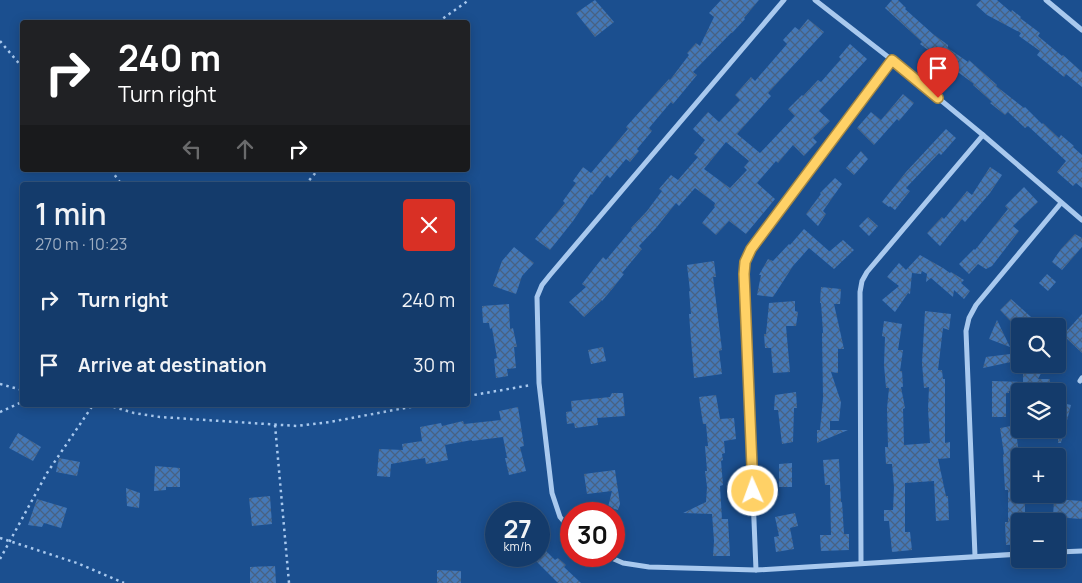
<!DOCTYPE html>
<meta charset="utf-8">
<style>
:root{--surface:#143b6b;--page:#214673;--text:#f1f3f6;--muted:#9dadc1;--line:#33557e}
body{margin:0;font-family:Manrope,sans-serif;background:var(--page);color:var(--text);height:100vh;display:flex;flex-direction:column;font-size:19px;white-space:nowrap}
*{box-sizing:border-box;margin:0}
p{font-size:16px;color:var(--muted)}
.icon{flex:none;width:28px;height:28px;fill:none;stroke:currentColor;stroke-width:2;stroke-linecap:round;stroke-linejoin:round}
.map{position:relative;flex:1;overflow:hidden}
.drawer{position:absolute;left:20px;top:182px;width:450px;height:225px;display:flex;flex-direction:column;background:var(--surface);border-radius:5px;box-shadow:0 2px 12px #0003,0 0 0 1px var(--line)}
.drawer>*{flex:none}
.top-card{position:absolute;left:20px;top:20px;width:450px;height:152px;border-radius:5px;box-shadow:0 2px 12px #0003,0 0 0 1px var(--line);background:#202124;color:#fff;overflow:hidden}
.fabs{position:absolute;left:1011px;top:318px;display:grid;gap:10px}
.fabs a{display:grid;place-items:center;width:55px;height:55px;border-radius:5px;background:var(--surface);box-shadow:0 2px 12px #0003,0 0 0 1px var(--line);font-size:25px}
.speed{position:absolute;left:485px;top:502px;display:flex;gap:10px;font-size:25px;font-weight:700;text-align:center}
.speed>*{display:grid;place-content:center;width:65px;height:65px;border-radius:50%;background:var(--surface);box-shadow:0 2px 12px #0003,0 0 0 1px var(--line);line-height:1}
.speed small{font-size:12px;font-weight:400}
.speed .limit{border:8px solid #d22;background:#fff;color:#111}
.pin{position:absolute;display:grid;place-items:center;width:42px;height:42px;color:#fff;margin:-51px -21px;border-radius:50% 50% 50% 0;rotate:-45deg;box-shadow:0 0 5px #0007}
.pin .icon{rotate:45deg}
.me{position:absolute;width:55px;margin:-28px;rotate:358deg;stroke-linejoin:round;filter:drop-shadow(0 0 4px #0008)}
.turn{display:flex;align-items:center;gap:18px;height:105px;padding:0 15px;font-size:22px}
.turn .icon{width:65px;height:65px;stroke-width:2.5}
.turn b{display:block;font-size:35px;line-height:42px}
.lanes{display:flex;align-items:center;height:48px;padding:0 15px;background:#0003;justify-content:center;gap:25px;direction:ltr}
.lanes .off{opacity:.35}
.round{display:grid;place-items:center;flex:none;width:52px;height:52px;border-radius:5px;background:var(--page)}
.overview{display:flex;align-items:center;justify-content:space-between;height:85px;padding:0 15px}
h1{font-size:30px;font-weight:600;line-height:38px}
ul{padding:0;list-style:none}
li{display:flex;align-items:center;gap:15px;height:65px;padding:0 15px}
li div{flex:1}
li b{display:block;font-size:19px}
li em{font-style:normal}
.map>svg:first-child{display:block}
</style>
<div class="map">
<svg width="1082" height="583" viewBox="0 0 1082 583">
<defs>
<pattern id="building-cross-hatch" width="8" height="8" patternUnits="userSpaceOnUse" patternTransform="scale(1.25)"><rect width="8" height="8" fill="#4478b7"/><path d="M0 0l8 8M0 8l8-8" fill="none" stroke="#486282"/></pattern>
</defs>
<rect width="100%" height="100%" fill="#1b4f8f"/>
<!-- building -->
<g fill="url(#building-cross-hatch)" fill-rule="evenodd">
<polygon points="595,0 614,22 595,37 576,13"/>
<polygon points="721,0 759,0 744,18 745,19 732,33 731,33 693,72 697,75 673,104 671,102 649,128 652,131 637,149 639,151 630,162 626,159 610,178 607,175 592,195 591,194 573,221 550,250 535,239 565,203 563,201 576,183 573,181 583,167 591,173 628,129 626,127 669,79 670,80 689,55 687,53 696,43 700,46 714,17 709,13"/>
<polygon points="892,0 898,0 906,8 905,9 933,34 948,45 948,48 968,62 969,60 997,85 996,86 1024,108 1025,107 1042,124 1043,123 1059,138 1061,135 1074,146 1073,147 1082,155 1082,188 1076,183 1073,186 1057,172 1066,161 1028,126 1025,128 1008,112 1005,115 990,103 992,102 973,85 974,84 920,44 922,42 885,8"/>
<polygon points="981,0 997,0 1011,12 1012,10 1021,17 1020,18 1040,33 1038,36 1062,56 1063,55 1082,72 1082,87 1066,74 1064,77 1037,55 1040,51 1019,36 1021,33 987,15 976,5"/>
<path d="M808,19L824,32L768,93L771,96L737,134L760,153L795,116L788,109L802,95L803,96L818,80L821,82L841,59L839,57L850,44L867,59L819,111L830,121L813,138L817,142L804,156L793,145L778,163L776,161L757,183L775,199L746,234L729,221L716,235L702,223L715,207L714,206L715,203L695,188L679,206L676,203L656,228L639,246L642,249L622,273L624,274L613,288L602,301V300L584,317L569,302L586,287L582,284L603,257L606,260L632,229L631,228L647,211L662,191L659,189L671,175L678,180L698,157L694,154L705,140L693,129L708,112L719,122L740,100L735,95L751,77L755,81L787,44L783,40L795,27L799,30ZM726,142L749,161L744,167L747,170L730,188L704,169Z"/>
<polygon points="903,94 914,103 899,121 897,119 874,145 857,128 871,112 881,120"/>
<polygon points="946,129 956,138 941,155 939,153 906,188 910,191 895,210 890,206 889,207 882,202 906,172"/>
<polygon points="861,151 868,159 854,175 846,168"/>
<polygon points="990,167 1002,175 990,193 965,222 962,219 940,246 927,233 942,217 944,219 967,191 972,195"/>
<polygon points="835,178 842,184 823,211 826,214 818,226 806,214 821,194 820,193"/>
<polygon points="1024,187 1038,202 1013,226 1019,231 992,266 986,269 978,264 969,274 959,264 974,249 975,250 1008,209 1005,206"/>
<polygon points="868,217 878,226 869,236 859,226"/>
<polygon points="804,229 829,251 830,251 843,240 854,250 834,269 809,248 793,266 773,297 757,295 761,275 759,275 768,259 773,261 789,244 790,245"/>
<polygon points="1075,234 1082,238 1082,247 1062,270 1052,262 1061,249"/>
<polygon points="514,247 534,263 522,276 516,294 493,286 502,261"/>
<polygon points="920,255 943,268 950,273 951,272 964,280 961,283 970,291 964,299 954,290 953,297 931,278 926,282 927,274 922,271 921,274 912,273 910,294 908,293 895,312 882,300 899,286 887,277 899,263 906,270"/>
<polygon points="714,261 716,277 713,277 722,350 719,351 722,374 694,378 689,314 691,314 689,291 690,291 687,265"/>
<polygon points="1047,274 1056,282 1048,291 1039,283"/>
<polygon points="821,287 841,289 840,304 834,304 844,349 838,349 838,373 831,372 841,402 839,421 830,421 830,430 848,430 817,443 817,430 820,430 823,398 822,333 823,333 821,303 820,303"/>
<polygon points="1011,299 1041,326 1015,326 1000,310"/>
<polygon points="795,301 795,311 798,312 796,326 786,326 790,372 773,373 771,348 765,348 764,334 766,334 769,303"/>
<polygon points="509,304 510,329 513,328 517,347 514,347 516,368 507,369 508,376 496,378 494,359 497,358 492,328 490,329 489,323 483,323 482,306"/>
<polygon points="925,311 951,314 949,330 943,328 938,370 942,370 943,379 945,379 945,443 950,442 950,458 938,459 946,496 948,496 949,520 936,521 934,481 905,483 905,532 910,532 912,550 892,552 889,521 884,521 884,510 893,510 894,487 892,464 886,464 885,447 888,447 887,408 889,388 886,388 884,365 885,337 882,336 884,321 902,324 898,350 903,350 900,371 902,371 903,387 901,387 905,408 903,409 904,445 930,443 928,409 929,387 924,388 922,363"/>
<polygon points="1082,314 1082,353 1063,335"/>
<polygon points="997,320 1010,347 989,339"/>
<polygon points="603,347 606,361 591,364 588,350"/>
<polygon points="1019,353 1020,360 983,368 986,357"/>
<polygon points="1023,364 1046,364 1038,379 1050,379 1049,391 1009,391 1009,393 1006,393 1006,417 992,417 992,381 1023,382"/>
<polygon points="796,392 797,408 794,408 793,442 782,444 778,410 774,410 775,395"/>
<polygon points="612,393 623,393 625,416 597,418 598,425 575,428 574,423 567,424 566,412 572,411 571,401 610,397"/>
<polygon points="716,395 720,419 734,418 736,439 724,441 725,453 722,454 723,460 721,461 723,485 720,486 722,519 728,519 730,556 713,556 714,541 712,514 683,513 706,502 707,487 705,471 707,471 705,446 708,446 706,424 703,424 699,397"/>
<polygon points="1058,402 1071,405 1061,443 1058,443"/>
<polygon points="518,407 524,446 520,447 526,471 509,475 505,458 507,458 503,437 472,441 472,440 445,445 448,460 426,464 425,458 391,464 390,477 377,476 379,449 403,450 402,444 422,441 420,427 441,423 442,426 463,421 464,424 501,420 499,411"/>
<polygon points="1011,426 1013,430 1016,429 1020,466 1020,504 1025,504 1025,521 1020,521 1020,544 1006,545 1005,522 1008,522 1008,490 1005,490 1003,455 1004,454 1000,428"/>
<polygon points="18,433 41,447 33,461 9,448"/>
<polygon points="59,458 80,462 77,476 56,472"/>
<polygon points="839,459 841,502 842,502 844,534 849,534 849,550 821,551 820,535 831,535 830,485 825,485 823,460"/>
<polygon points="792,463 792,487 779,487 779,464"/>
<polygon points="155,466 180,468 180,487 166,487 166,490 154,491"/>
<polygon points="615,470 620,504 618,510 608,507 612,491 587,494 584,474"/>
<polygon points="126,488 140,493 139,508 127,506"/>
<polygon points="270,496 272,524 252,526 249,498"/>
<polygon points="37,499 67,508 61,528 44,523 42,527 28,525"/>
<polygon points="1054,499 1082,501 1082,519 1053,517"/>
<polygon points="795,513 798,526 790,528 794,549 776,552 774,537 779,536 775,517"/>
<polygon points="539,544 555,560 558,558 566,565 564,567 581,583 558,583 531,556 539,556"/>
<polygon points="275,566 276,583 250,583 250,567"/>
<polygon points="437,570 461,571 461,583 437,583"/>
</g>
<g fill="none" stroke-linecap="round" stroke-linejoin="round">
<!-- path -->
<g stroke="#a9c9ee" stroke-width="2.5" stroke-dasharray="2.5 4" stroke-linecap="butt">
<polyline points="438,22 469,0"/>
<polyline points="0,41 22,67"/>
<polyline points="111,170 122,185"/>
<polyline points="305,185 318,170"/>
<polyline points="0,384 22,390"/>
<polyline points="468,396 531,385"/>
<polyline points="107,405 134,413 160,417 297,426 330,422 421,405"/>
<polyline points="0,412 22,402"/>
<polyline points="275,425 289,583"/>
<polyline points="0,538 77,563 124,583"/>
<polyline points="0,559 47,473 93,405"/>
</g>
<!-- street -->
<g stroke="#a9c9ee" stroke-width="5">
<polyline points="1046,0 1082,30"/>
<polyline points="892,60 983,135 1082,220"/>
<polyline points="1080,381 1082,378"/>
<polyline points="571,530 560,517 552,493 539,383 537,297 542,285 550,275 784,0"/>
<polyline points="1058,552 1082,551"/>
<polyline points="607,556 623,563 649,567 756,570 1020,554"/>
<polyline points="975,556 966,331 969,318 976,305 1061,203"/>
<polyline points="861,563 860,292 862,281 867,272 983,135"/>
<polyline points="756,570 744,274 745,262 751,249 892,60 815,0"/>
</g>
</g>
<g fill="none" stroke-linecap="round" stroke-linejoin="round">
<defs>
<polyline id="route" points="753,491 744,274 745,262 751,249 892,60 938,98"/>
</defs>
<!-- route casing -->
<use href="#route" stroke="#a68842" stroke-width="12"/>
<!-- route -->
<use href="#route" stroke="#ffd166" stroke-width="9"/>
</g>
</svg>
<div class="fabs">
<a><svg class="icon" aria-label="search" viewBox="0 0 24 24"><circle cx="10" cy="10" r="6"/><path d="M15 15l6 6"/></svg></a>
<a><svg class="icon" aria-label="layers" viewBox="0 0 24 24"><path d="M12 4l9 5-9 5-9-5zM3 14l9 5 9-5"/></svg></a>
<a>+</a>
<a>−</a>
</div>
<div class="speed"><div>27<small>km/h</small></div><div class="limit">30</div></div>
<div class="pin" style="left:938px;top:98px;background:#d93025"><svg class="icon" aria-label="arrive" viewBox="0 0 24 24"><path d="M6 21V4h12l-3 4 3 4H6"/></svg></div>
<svg class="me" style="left:753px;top:491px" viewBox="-20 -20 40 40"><circle r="17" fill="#ffd166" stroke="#fff" stroke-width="3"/><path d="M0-11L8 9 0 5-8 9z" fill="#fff"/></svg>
<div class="top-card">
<div class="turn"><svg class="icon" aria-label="right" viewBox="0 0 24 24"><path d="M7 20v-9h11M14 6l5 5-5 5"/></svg><div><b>240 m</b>Turn right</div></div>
<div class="lanes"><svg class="icon off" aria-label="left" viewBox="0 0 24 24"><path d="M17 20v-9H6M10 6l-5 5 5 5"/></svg><svg class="icon off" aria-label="ahead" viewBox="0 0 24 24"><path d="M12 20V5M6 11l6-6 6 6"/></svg><svg class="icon" aria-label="right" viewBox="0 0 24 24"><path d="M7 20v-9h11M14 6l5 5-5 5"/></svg></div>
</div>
<section class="drawer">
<div class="overview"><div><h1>1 min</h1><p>270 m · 10:23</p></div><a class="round" style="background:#d93025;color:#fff"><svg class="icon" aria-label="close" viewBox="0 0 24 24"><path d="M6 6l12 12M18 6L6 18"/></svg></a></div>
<ul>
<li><svg class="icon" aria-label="right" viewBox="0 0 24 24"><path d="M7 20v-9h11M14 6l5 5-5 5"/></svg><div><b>Turn right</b></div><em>240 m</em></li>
<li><svg class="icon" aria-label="arrive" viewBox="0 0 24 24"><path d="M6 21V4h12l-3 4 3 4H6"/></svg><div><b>Arrive at destination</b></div><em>30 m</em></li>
</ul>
</section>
</div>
